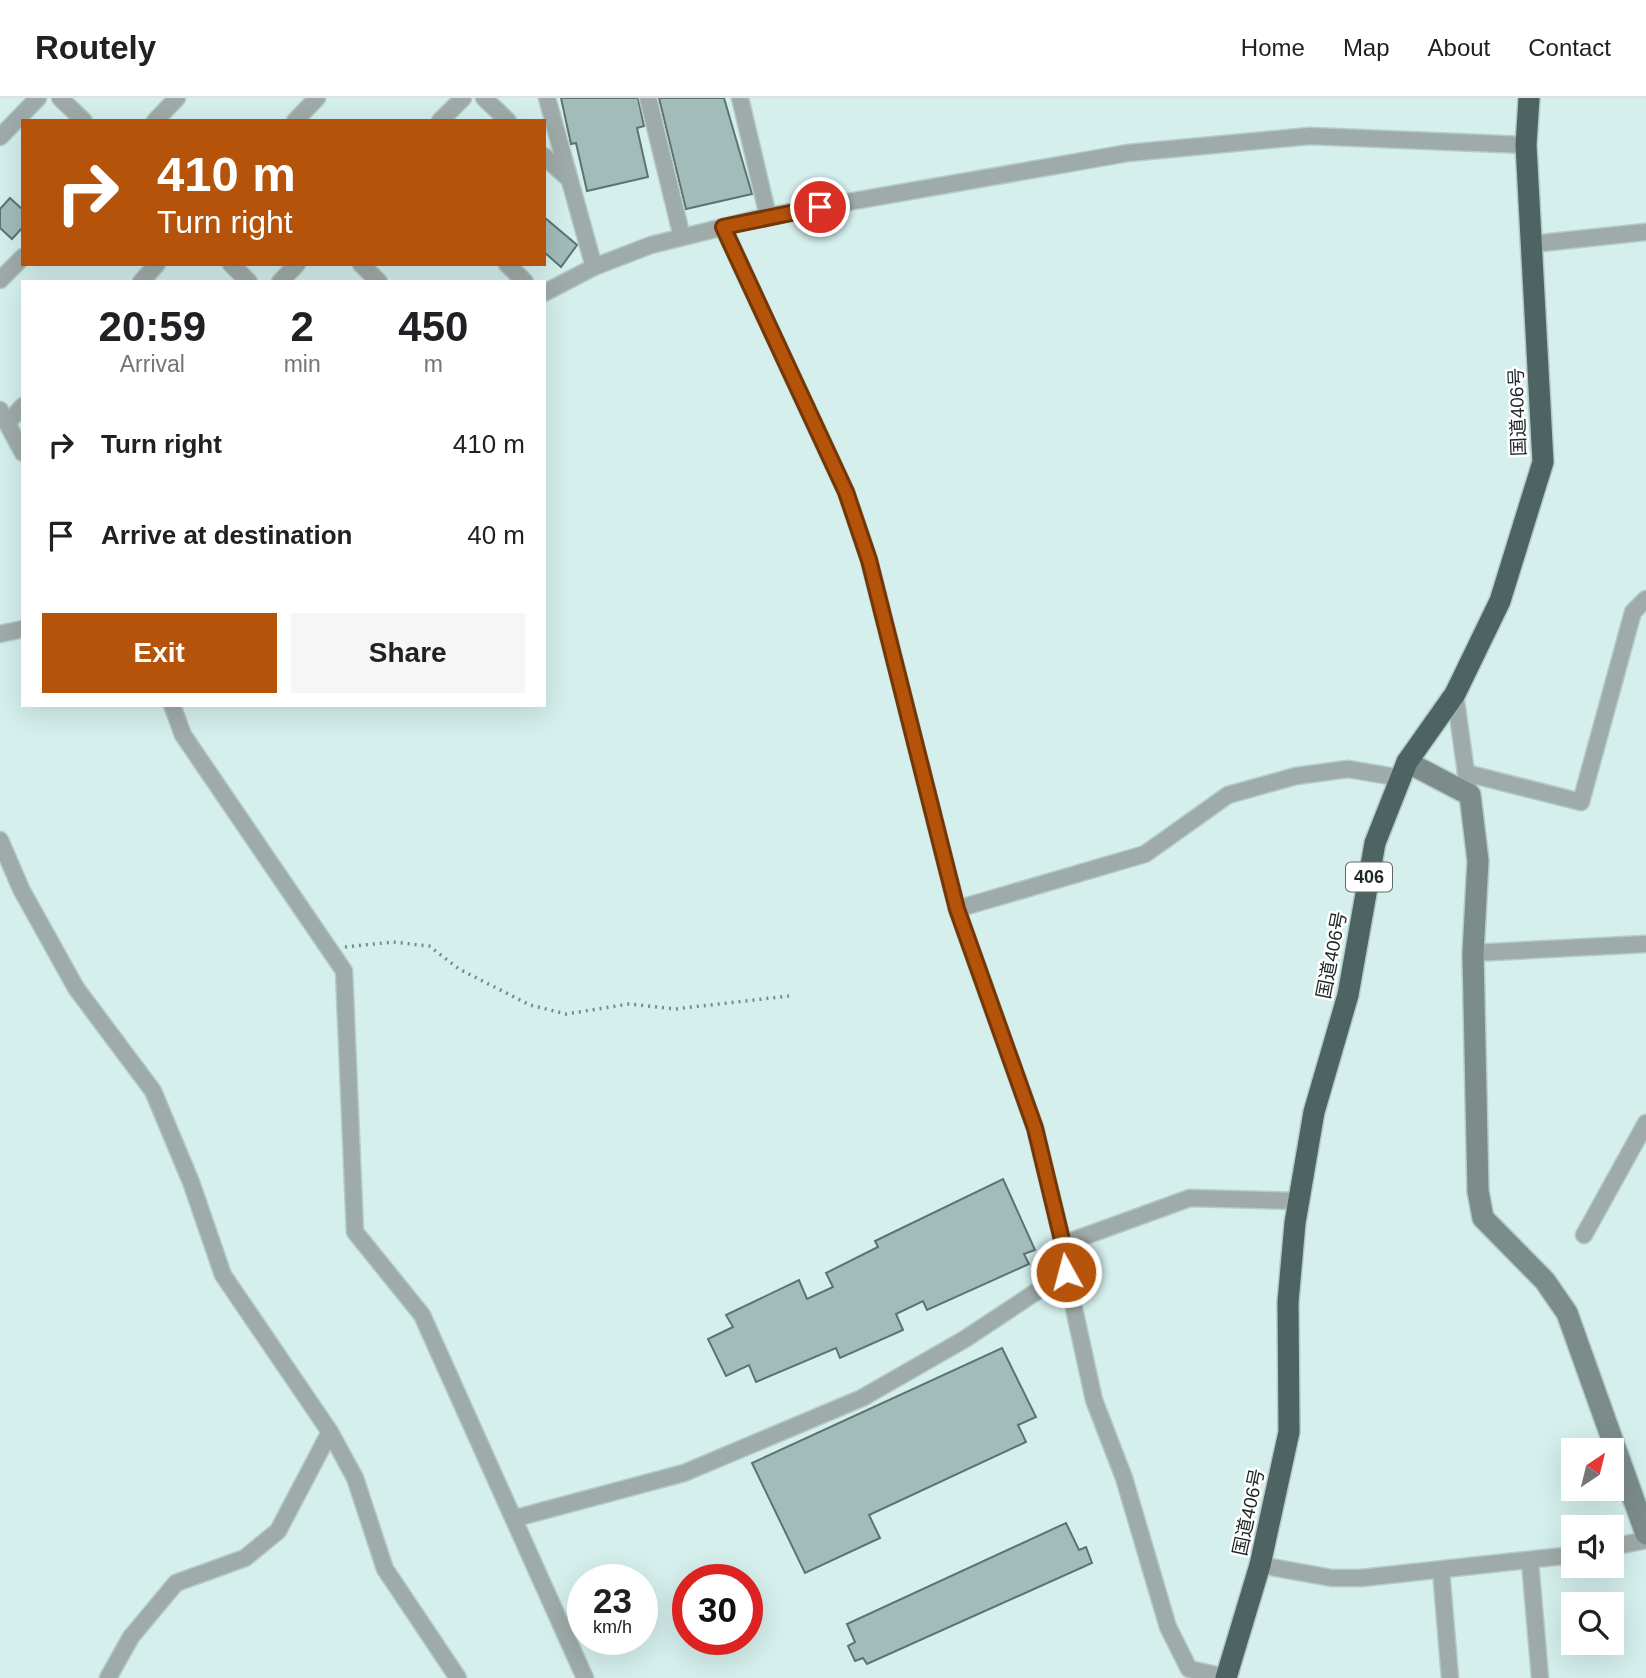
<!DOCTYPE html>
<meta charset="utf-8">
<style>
:root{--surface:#fff;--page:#f6f6f6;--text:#202124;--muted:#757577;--line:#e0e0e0;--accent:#b45309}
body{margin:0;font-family:Arial,"Noto Sans JP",sans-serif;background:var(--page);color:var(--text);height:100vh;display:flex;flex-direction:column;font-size:26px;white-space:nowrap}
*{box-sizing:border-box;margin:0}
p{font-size:23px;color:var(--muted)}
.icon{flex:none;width:38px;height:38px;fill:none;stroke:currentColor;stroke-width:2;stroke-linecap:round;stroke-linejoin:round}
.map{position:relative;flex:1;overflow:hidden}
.sheet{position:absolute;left:21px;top:182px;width:525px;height:427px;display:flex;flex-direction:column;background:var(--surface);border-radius:0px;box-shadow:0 7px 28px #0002}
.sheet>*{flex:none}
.banner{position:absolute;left:21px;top:21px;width:525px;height:147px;border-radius:0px;box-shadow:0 7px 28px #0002;background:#b45309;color:#fff;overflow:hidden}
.needle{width:46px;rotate:35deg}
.tools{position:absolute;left:1561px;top:1340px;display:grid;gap:14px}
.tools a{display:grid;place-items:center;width:63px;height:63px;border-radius:0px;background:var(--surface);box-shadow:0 7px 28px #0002;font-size:35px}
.speed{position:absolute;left:567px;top:1466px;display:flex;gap:14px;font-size:35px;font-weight:700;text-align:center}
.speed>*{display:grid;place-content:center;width:91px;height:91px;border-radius:50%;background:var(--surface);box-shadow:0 7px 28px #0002;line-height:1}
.speed small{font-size:18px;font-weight:400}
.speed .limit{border:10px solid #d22;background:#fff;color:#111}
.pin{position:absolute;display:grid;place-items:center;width:60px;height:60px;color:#fff;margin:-30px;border:4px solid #fff;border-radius:50%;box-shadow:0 2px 7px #0007}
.me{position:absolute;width:77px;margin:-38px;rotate:353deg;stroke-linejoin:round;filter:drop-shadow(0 0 5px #0008)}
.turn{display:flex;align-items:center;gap:24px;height:147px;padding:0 21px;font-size:32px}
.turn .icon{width:91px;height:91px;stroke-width:2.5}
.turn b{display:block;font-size:49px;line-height:60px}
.eta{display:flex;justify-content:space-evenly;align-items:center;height:119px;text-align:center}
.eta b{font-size:42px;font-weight:700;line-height:49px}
.button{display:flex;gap:14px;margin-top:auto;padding:14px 21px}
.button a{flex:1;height:80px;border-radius:0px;background:var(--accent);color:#fff;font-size:28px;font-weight:700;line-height:80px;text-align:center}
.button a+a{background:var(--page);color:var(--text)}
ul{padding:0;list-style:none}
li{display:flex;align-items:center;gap:21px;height:91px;padding:0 21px}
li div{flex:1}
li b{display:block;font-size:26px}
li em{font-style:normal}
header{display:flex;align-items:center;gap:42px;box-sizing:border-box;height:98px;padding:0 35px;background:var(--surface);border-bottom:2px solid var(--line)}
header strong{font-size:33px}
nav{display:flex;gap:38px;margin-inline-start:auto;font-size:24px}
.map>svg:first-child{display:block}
</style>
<header>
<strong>Routely</strong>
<nav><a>Home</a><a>Map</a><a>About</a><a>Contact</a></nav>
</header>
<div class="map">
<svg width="1646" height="1580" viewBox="0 0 1646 1580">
<rect width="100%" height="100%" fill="#d4efec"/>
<!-- building -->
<g fill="#a2bcb9" stroke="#5c7471" stroke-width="2">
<polygon points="561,0 638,0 644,28 637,30 648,79 587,93 576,45 571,46"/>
<polygon points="659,0 724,0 752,96 686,111"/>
<polygon points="10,100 23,112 23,129 12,141 0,130 0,111"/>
<polygon points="544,119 577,147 561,169 544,154"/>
<polygon points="1003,1081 1035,1152 1024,1156 1029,1166 927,1212 923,1203 896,1216 903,1232 840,1260 836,1250 756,1284 749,1267 726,1278 708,1241 733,1229 726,1217 799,1182 807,1201 833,1189 826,1175 878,1149 875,1143"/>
<polygon points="1002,1250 1036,1319 1018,1327 1026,1344 869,1417 880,1440 805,1475 752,1365"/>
<polygon points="1066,1425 1079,1452 1086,1449 1092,1465 867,1566 863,1560 855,1563 848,1548 855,1544 847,1526"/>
</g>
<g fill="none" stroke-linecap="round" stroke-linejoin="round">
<defs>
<g id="street">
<polyline points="60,0 84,23"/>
<polyline points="484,0 508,23"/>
<polyline points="547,0 594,169"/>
<polyline points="648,0 682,139"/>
<polyline points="740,0 768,118"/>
<polyline points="155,23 177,0"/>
<polyline points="295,23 317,0"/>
<polyline points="440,23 463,0"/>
<polyline points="0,39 38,0"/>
<polyline points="544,58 568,80"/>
<polyline points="723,129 846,394 869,462 957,811 1035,1030 1063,1146 1066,1174 1094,1302 1124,1380 1168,1529 1189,1571 1226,1579"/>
<polyline points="1532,146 1646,134"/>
<polyline points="231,166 249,184"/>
<polyline points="361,166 379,184"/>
<polyline points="507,166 525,184"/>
<polyline points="0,182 23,159"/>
<polyline points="141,184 157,166"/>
<polyline points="280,184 297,166"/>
<polyline points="544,195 594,169 651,147 768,118 1128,55 1310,38 1526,47"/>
<polyline points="0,312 23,355"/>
<polyline points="7,325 23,308"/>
<polyline points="0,536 23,531"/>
<polyline points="1455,596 1466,675"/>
<polyline points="172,607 183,637 344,873 355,1134 422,1217 585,1580"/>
<polyline points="1470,697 1466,675 1581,704 1633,514 1646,501"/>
<polyline points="0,742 21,791 76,890 153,993 191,1084 223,1177 330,1334 355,1380 385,1471 458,1580"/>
<polyline points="957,811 1145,756 1228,697 1296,678 1348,671 1401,680"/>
<polyline points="1473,855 1646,846"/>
<polyline points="1584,1137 1646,1025"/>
<polyline points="1063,1146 1190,1100 1299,1103"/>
<polyline points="516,1420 684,1375 862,1300 965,1241 1066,1174"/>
<polyline points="1612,1449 1646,1442"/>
<polyline points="1530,1464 1540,1580"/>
<polyline points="1260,1467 1332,1480 1361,1480 1573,1457"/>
<polyline points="1441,1472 1450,1580"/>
<polyline points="108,1580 131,1539 176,1485 245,1460 278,1433 330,1334"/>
</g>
<polyline id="secondary" points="1407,664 1470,697 1478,763 1473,855 1478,1093 1483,1120 1545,1183 1567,1215 1646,1436"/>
<polyline id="highway" points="1226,1580 1260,1467 1289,1334 1288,1204 1295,1125 1314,1014 1348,897 1375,745 1407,664 1455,596 1500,503 1543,364 1526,47 1529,0"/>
</defs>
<!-- street casing -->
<use href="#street" stroke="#b3cbc9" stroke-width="19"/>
<!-- secondary casing -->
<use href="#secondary" stroke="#b3cbc9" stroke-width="24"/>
<!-- highway casing -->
<use href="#highway" stroke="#b3cbc9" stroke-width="24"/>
<!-- path -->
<polyline stroke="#798b89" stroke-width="3.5" stroke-dasharray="2 5" stroke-linecap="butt" points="345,849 393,844 429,848 459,871 530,907 566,916 629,906 675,911 789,898"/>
<!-- street -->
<use href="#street" stroke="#9faba9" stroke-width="16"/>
<!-- secondary -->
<use href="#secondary" stroke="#7c8c8b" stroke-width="21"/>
<!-- highway -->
<use href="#highway" stroke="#4d6462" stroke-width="21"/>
</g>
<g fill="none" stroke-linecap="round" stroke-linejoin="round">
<defs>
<polyline id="route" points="820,109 723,129 846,394 869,462 957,811 1035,1030 1063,1146 1066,1174"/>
</defs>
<!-- route casing -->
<use href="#route" stroke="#753606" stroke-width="18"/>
<!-- route -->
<use href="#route" stroke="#b45309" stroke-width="12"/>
</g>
<g text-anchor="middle" stroke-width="5" stroke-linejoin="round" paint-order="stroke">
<!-- shield labels -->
<rect fill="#fff" stroke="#626868" stroke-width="2" x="1346" y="764.5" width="46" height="29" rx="5"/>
<g font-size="18" font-weight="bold" fill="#1e2827">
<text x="1369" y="785">406</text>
</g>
<!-- street labels -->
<g font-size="19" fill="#1e2827" stroke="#fff">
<text transform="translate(1517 314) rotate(-92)" y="7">国道406号</text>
<text transform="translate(1331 857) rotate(-79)" y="7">国道406号</text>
<text transform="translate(1248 1414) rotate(-78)" y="7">国道406号</text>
</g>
</g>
</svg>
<div class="tools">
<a><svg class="needle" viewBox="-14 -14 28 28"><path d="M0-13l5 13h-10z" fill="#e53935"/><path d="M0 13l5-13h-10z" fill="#757577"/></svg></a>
<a><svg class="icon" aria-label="sound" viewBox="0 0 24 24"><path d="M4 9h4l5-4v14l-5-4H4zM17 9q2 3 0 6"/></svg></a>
<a><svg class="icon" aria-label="search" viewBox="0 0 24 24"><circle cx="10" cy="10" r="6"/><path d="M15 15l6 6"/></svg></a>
</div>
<div class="speed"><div>23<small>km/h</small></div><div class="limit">30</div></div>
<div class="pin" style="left:820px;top:109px;background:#d93025"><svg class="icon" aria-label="arrive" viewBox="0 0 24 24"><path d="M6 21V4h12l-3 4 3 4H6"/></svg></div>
<svg class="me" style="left:1066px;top:1174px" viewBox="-20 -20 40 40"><circle r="17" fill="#b45309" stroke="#fff" stroke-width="3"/><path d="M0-11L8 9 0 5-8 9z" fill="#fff"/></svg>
<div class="banner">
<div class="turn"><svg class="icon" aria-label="right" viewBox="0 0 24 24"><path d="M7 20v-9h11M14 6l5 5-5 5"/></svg><div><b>410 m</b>Turn right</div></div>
</div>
<section class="sheet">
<div class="eta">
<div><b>20:59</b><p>Arrival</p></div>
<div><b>2</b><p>min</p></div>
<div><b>450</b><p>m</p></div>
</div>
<ul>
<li><svg class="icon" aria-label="right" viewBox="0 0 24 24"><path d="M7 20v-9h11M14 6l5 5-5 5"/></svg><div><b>Turn right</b></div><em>410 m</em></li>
<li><svg class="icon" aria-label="arrive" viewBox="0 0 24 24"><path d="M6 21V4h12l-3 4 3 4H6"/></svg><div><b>Arrive at destination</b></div><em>40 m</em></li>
</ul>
<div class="button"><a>Exit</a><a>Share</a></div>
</section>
</div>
